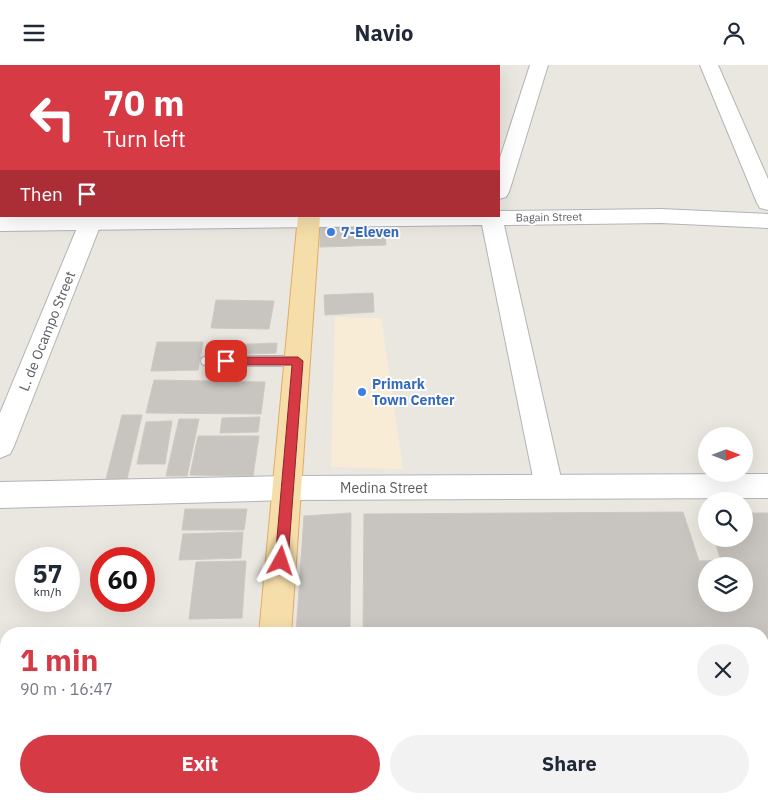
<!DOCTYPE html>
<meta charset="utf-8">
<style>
:root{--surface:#fff;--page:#f2f2f3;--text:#1f2937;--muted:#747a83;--accent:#d63a45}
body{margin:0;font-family:"IBM Plex Sans",sans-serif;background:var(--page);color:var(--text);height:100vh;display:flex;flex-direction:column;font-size:19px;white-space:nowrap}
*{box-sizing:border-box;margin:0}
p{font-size:16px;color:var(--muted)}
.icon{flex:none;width:28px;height:28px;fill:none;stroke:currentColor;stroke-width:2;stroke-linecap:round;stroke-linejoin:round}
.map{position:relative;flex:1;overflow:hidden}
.details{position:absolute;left:0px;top:562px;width:769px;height:176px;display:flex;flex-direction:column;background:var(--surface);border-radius:20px 20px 0 0;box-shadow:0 5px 20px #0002}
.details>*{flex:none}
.banner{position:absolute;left:0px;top:0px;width:500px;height:152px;box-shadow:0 5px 20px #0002;background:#d63a45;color:#fff;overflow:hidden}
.needle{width:32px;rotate:90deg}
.fabs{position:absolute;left:698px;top:362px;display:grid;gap:10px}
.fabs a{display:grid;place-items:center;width:55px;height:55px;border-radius:50%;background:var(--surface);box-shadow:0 5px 20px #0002;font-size:25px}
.speed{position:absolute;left:15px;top:482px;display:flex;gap:10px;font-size:25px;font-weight:700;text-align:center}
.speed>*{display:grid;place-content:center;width:65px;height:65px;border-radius:50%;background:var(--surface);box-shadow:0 5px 20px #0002;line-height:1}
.speed small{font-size:12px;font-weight:400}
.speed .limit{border:8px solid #d22;background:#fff;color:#111}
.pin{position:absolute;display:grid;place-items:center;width:42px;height:42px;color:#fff;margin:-21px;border-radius:10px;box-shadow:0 2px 8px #0006}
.me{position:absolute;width:55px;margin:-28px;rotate:5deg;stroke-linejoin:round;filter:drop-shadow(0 0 4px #0008)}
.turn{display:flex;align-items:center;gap:18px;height:105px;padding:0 20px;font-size:22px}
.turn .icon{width:65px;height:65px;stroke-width:2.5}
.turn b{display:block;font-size:35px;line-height:42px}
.then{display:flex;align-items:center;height:48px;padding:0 20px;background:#0003;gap:10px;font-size:19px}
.round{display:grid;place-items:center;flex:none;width:52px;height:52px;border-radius:26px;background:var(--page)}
.summary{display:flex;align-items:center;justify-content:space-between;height:85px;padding:0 20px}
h1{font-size:30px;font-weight:700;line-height:38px;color:var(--accent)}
.primary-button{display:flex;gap:10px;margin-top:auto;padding:10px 20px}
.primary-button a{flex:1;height:58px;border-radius:30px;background:var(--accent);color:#fff;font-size:20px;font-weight:700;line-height:58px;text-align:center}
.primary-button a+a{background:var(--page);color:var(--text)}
header{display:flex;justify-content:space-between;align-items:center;height:65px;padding:0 20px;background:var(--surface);font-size:22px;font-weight:700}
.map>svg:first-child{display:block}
</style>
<header><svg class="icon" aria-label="menu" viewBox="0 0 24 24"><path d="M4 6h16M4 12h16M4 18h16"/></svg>Navio<svg class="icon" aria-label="person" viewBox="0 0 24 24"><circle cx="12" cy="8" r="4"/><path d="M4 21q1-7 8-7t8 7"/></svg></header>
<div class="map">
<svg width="768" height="738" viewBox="0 0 768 738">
<rect width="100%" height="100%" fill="#eae7e0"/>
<!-- commercial -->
<polygon fill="#f9ecd6" points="335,252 381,253 403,404 331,402"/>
<!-- building -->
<g fill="#c8c4c0" stroke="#cec8c0" fill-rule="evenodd">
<polygon points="384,160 386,180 320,182 320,162"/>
<polygon points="373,228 374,247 325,250 324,230"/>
<polygon points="216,235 274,236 269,264 211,263"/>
<polygon points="157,277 203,277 198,305 151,306"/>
<polygon points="277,278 276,288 224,290 225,280"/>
<polygon points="154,315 265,317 261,349 146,348"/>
<polygon points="122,350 142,350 127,414 106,414"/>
<polygon points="260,352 258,367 220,368 222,353"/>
<polygon points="179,354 199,354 187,411 166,411"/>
<polygon points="172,356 165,399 137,399 146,357"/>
<polygon points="198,371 259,371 253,411 190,410"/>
<polygon points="185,444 247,444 244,465 182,465"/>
<path d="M683,447L699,496L768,494V672H762V569H363L364,449ZM706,501H744V539H706Z"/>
<polygon points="351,448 350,569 296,569 304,451"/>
<polygon points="744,448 768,448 768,495 721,495 714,474 744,474"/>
<polygon points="243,467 241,493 179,495 183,469"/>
<polygon points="246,496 242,553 189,554 196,497"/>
<polygon points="762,726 768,727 768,738 746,738 745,732 762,732"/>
<polygon points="351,732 450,732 450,738 309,738 309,734"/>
<polygon points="466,732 502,732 502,738 467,738"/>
<rect x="509" y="732" width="18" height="6"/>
<polygon points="532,732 575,732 576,738 532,738"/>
<polygon points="663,732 664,738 623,738 622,733"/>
<polygon points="672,732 736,732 737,738 673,738"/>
<rect x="150" y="735" width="73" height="3"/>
</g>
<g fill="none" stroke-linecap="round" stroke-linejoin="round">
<defs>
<polygon id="service" points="207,291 298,291 303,293 304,296 303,299 298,301 207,301 202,299 201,296 202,293"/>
<g id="minor">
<polygon points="0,0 8,0 9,1 1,1 0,7"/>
<polygon points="530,0 548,0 509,127 506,132 499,134 499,96"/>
<polygon points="700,0 718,0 768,114 768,145 760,143 757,138"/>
<polygon points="661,144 768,149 768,163 661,158 504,160 563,422 559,431 549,434 539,431 535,422 482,160 0,166 0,152 499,151 499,146"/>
<polygon points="587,732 625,732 626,738 588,738"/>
</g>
<g id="tertiary">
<polygon points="82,151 104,151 14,381 10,389 0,393 0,348"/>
<polygon points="768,409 768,433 288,435 0,443 0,417 288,411"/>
<rect x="762" y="676" width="6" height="36"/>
<polygon points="6,692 6,728 0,729 0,693"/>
</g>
<g id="primary">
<rect x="304" y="0" width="18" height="1"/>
<polygon points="298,151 320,151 291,569 259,569"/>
<rect x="242" y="732" width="38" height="6"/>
</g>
</defs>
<!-- service casing -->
<use href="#service" stroke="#b1b4b7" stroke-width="2"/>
<!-- minor casing -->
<use href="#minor" stroke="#b1b4b7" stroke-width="2"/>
<!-- tertiary casing -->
<use href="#tertiary" stroke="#b1b4b7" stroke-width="2"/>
<!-- primary casing -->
<use href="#primary" stroke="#e2ab62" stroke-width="2"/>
<!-- service -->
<use href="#service" fill="#fff" fill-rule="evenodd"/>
<!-- minor -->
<use href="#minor" fill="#fff" fill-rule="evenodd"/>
<!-- tertiary -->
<use href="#tertiary" fill="#fff" fill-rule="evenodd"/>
<!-- primary -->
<use href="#primary" fill="#f6deaa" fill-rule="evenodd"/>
</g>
<!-- route -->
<polygon fill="#d63a45" stroke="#8b262d" points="226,292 298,292 303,296 288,496 286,500 281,502 277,500 275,496 292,300 226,300 220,296"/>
<!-- markers -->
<g fill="#3f7fe0" stroke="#fff" stroke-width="2">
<circle cx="331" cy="167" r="5"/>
<circle cx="362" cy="327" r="5"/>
</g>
<g text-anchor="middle" stroke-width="4" stroke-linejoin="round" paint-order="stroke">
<!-- far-street labels -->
<g font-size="11" fill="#595d60" stroke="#fff">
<text transform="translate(549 152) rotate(-1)" y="4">Bagain Street</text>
</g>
<!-- shop labels -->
<g font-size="14" font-weight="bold" fill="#366cbe" stroke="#fff" text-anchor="start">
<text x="341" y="172">7-Eleven</text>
<text x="372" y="324">Primark<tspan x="372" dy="16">Town Center</tspan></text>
</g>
<!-- street labels -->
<g font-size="14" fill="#595d60" stroke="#fff">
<text transform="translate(47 266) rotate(-68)" y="5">L. de Ocampo Street</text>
<text x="384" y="428">Medina Street</text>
</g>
</g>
</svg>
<div class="fabs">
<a><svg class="needle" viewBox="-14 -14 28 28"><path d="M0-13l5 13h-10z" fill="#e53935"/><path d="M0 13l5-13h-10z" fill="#747a83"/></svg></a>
<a><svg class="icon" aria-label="search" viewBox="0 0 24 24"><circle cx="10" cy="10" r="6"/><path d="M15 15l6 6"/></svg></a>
<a><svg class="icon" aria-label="layers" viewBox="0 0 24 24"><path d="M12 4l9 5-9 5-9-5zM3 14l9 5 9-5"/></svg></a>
</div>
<div class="speed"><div>57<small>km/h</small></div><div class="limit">60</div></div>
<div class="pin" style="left:226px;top:296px;background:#d93025"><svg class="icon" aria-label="arrive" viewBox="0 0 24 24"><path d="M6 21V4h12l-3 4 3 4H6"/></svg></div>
<svg class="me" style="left:281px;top:496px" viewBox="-20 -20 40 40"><path d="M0-17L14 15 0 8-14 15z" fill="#d63a45" stroke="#fff" stroke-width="4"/></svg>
<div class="banner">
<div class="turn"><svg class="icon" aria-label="left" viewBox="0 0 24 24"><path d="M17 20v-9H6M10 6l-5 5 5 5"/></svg><div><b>70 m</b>Turn left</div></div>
<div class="then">Then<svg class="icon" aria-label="arrive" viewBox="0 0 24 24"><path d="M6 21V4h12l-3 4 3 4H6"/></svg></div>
</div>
<section class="details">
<div class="summary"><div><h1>1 min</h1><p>90 m · 16:47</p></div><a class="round"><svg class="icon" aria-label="close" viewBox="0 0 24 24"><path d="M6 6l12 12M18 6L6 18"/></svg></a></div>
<div class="primary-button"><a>Exit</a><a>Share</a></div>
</section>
</div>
